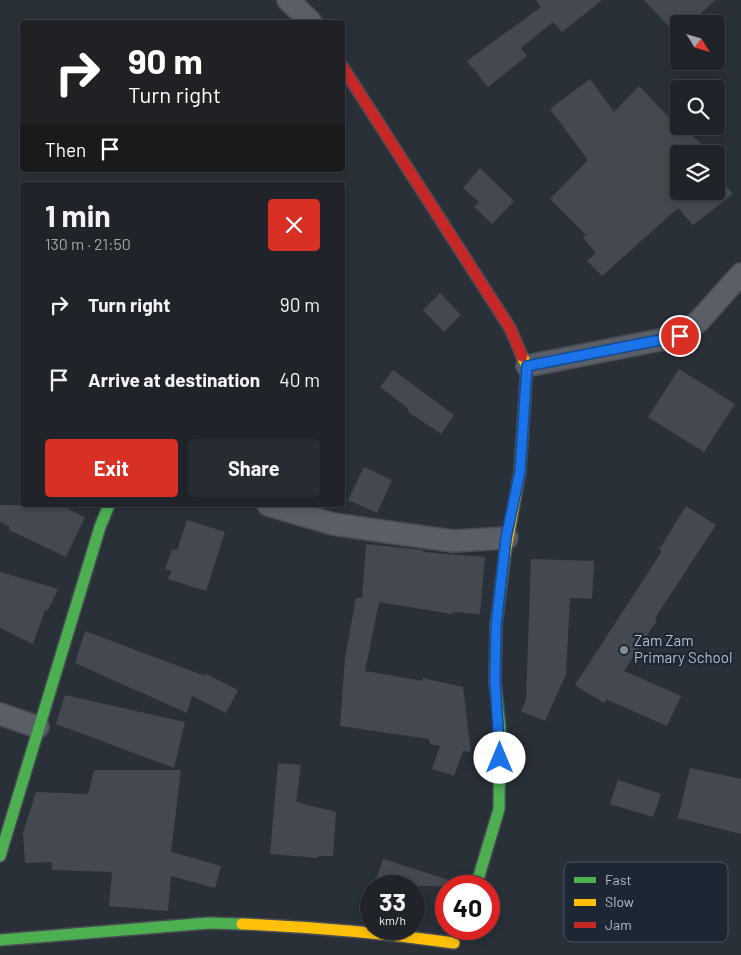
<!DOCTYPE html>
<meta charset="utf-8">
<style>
:root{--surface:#20242a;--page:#282c32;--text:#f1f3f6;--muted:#a2a4a8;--line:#3d4147;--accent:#d93025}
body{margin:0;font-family:Barlow,sans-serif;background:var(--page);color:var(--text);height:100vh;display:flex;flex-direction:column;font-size:19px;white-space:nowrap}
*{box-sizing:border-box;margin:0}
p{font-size:16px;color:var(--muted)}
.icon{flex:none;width:28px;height:28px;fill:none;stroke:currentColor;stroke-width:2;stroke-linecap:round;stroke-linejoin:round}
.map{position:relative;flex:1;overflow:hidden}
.sheet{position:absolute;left:20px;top:182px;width:325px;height:325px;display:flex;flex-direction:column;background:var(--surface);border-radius:5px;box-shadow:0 2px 8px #0003,0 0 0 1px var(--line)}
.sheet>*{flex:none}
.hud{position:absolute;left:20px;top:20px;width:325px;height:152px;border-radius:5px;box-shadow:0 2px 8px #0003,0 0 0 1px var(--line);background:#202124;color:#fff;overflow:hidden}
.needle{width:32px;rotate:127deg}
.tools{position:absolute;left:670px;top:15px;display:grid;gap:10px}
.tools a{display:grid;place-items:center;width:55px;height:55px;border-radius:5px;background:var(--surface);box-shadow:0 2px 8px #0003,0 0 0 1px var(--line);font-size:25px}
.speed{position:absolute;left:360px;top:875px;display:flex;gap:10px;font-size:25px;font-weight:700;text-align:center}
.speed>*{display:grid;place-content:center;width:65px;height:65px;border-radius:50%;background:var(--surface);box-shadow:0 2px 8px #0003,0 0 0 1px var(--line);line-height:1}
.speed small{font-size:12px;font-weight:400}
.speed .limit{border:8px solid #d22;background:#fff;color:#111}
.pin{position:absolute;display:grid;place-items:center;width:42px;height:42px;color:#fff;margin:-21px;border:2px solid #fff;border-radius:50%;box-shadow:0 1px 5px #0007}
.me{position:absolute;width:55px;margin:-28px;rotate:0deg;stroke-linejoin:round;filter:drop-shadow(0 0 4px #0008)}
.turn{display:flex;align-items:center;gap:18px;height:105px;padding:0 25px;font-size:22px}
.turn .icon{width:65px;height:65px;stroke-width:2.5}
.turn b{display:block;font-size:35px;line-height:42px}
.then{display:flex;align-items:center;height:48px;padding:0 25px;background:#0003;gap:10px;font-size:19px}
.round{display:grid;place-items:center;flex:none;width:52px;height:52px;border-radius:5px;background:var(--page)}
.overview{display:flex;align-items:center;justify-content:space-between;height:85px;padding:0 25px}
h1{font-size:30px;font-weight:700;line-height:38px}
.primary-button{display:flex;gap:10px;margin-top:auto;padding:10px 25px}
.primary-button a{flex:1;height:58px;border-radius:5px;background:var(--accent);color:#fff;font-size:20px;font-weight:700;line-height:58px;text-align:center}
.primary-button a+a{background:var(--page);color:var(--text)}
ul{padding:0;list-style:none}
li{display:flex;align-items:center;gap:15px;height:75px;padding:0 25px}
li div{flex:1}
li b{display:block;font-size:19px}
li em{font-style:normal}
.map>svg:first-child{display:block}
</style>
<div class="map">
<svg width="741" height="955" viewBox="0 0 741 955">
<rect width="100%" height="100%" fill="#2a3038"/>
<!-- building -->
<g fill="#444950">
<polygon points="536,0 602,0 562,32 553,22 521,48 527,56 488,87 467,61 541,7"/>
<polygon points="644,0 715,0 690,24 679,24 673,31"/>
<polygon points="590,79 614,112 639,86 682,131 685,128 701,144 695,150 698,154 679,154 679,191 716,191 716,175 733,194 693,225 678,208 602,276 587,261 596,253 583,238 586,235 550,199 588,160 550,109"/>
<polygon points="480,168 514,201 492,224 474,207 479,202 463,188"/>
<polygon points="440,293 461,315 444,332 423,310"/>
<polygon points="679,369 735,404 704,452 648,417"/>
<polygon points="393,370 454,415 441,434 407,411 409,409 380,387"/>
<polygon points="364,467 392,480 377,513 348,500"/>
<polygon points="0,505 60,505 85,517 66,557 9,530 10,527 0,522"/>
<polygon points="686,506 716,525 655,618 657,620 624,671 681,696 667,726 606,699 604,703 575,685 662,551 659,550"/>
<polygon points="187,520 225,532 206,591 168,579 171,571 165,569 172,549 177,550"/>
<polygon points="366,544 423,550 423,552 485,557 480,614 453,612 452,614 379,602 365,671 423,681 422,678 463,687 471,752 463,751 454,776 432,769 440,746 430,744 429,739 340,726 345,658 356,598 362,598"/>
<polygon points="531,559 594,561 592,599 570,598 566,674 545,721 521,711 526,700"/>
<polygon points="0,572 58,589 48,610 45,610 33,644 0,628"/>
<polygon points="85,631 205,676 206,674 238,690 226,713 192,696 187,713 75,663"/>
<polygon points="65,695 185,722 174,768 56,724"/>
<polygon points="278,763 301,765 296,802 336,812 333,856 318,856 318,858 270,854"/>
<polygon points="690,768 741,779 741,834 678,818"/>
<polygon points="94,770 181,770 171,852 221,866 215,888 171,876 168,911 109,906 112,872 52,870 52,862 25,863 23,833 36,792 88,794"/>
<polygon points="618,780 661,794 653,817 610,804"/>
<polygon points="383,859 452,881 451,886 374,886"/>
</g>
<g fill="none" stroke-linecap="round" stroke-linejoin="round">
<defs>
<g id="street">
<polyline points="288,0 311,22"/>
<polyline points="527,366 680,336 699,321 741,274"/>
<polyline points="268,505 333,524 395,533 453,541 507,538"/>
<polyline points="0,714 38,727"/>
</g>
<g id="fast">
<polyline points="0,856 100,527 109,505"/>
<polyline points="476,886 499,809 500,728 495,682 496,625 505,554"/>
<polyline points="0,940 209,923 242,924"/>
</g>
<g id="slow">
<polyline points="505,554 520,471 527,366 522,356"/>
<path d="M242,924C313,927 383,933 454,943"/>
</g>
<polyline id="jam" points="342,66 510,328 522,356"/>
</defs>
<!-- street casing -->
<use href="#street" stroke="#484c53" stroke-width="24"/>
<!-- fast casing -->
<use href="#fast" stroke="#484c53" stroke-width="14"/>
<!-- slow casing -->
<use href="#slow" stroke="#484c53" stroke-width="14"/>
<!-- jam casing -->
<use href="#jam" stroke="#484c53" stroke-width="14"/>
<!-- street -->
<use href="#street" stroke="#5a5e66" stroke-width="21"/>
<!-- fast -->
<use href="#fast" stroke="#4caf50" stroke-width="11"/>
<!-- slow -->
<use href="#slow" stroke="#ffc107" stroke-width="11"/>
<!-- jam -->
<use href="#jam" stroke="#c62828" stroke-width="11"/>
</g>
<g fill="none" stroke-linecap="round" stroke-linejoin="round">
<defs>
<polyline id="route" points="500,758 495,682 496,625 506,538 520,471 527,366 680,336"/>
</defs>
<!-- route casing -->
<use href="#route" stroke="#114b97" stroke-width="12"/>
<!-- route -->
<use href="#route" stroke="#1a73e8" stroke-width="9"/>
</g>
<!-- markers -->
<circle fill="#848b96" stroke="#1d2633" stroke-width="2" cx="624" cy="650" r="5"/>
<g text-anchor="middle" stroke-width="4.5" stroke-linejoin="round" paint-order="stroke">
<!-- poi labels -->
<g font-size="15" fill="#b4bcc9" stroke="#1d2633" text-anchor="start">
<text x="634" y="646">Zam Zam<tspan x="634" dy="17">Primary School</tspan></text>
</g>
</g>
<!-- legend -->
<rect x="564" y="862" width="164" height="80" rx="8" fill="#1d2633" stroke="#4a5360" stroke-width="1"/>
<rect x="574" y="877" width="22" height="6" fill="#4caf50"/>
<rect x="574" y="899" width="22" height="7" fill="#ffc107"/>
<rect x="574" y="922" width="22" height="6" fill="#c62828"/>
<g font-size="14" fill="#b4bcc9">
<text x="605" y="885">Fast</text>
<text x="605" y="907">Slow</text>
<text x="605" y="930">Jam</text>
</g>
</svg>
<div class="tools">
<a><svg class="needle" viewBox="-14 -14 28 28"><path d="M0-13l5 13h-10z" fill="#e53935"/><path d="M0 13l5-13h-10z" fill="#a2a4a8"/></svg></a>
<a><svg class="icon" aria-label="search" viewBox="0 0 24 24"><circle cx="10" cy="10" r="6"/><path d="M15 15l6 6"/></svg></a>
<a><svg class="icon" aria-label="layers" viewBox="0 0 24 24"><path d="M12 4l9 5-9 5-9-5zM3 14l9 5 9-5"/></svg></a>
</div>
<div class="speed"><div>33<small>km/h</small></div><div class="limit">40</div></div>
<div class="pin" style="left:680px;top:336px;background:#d93025"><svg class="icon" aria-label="arrive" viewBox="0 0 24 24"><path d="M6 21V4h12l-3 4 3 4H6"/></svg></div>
<svg class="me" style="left:500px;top:758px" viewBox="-20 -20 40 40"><circle r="19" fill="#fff"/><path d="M0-13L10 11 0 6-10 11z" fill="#1a73e8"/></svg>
<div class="hud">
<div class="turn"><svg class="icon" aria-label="right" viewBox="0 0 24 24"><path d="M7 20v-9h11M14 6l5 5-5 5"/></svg><div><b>90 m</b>Turn right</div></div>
<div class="then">Then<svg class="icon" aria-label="arrive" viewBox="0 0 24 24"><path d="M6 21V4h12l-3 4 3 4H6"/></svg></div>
</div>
<section class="sheet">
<div class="overview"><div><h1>1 min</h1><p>130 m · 21:50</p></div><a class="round" style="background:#d93025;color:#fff"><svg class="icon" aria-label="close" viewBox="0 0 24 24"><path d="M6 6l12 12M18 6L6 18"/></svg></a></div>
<ul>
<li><svg class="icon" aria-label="right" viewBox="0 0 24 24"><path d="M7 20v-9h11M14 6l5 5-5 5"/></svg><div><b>Turn right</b></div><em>90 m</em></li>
<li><svg class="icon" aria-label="arrive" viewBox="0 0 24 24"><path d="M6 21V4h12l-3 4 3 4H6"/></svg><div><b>Arrive at destination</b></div><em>40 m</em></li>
</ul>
<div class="primary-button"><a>Exit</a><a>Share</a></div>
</section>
</div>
